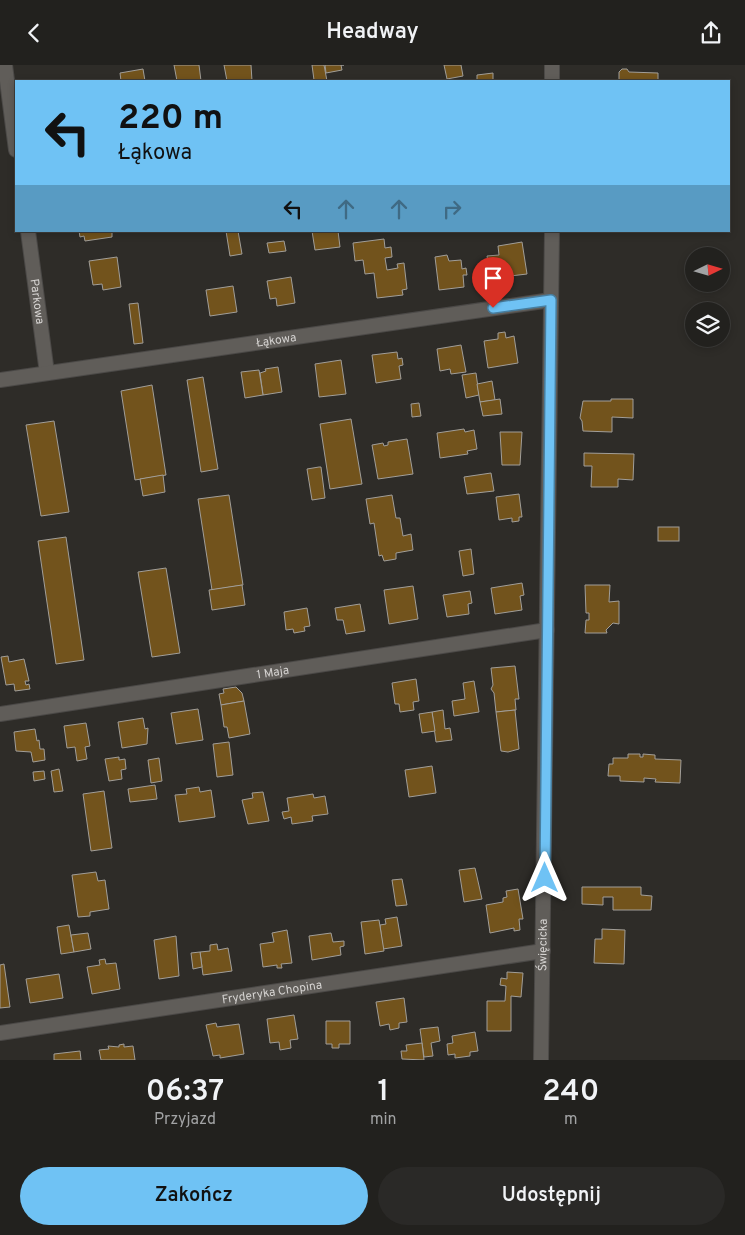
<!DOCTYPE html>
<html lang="pl">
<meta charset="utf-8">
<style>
:root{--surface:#22211e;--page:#2a2927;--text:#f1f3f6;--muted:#a2a3a4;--line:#3f3e3c;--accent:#6fc2f4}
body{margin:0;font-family:Overpass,sans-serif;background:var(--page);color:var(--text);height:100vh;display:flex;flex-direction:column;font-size:19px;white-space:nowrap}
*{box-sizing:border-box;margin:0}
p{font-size:16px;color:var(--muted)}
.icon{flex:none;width:28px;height:28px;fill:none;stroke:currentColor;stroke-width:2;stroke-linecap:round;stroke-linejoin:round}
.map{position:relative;height:995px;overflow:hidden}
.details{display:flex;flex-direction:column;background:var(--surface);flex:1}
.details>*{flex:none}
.hud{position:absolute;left:15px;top:15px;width:715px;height:152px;border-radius:0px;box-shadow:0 2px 8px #0003,0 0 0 1px var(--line);background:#6fc2f4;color:#111;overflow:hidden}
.needle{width:32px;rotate:85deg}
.fabs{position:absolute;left:685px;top:182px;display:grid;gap:10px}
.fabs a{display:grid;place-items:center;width:45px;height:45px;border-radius:50%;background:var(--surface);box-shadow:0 2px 8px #0003,0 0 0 1px var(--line);font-size:25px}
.pin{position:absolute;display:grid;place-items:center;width:42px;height:42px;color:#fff;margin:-51px -21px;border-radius:50% 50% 50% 0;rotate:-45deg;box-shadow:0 0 5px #0007}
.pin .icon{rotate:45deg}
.me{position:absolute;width:55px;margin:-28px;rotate:0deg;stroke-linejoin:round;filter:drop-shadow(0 0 4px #0008)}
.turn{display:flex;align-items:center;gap:18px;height:105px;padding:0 20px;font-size:22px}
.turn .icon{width:65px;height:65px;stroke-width:2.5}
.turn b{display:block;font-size:35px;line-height:42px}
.lanes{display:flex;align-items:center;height:48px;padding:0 20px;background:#0003;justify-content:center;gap:25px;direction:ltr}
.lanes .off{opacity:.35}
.eta{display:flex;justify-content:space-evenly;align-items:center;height:85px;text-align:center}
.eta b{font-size:30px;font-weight:600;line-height:35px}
.primary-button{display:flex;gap:10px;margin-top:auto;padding:10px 20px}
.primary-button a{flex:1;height:58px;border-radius:30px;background:var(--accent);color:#111;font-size:20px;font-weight:600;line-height:58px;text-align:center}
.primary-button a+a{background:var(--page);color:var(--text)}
header{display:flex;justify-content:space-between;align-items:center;height:65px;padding:0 20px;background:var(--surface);font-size:22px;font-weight:600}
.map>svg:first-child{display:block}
</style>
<header><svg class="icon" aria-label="back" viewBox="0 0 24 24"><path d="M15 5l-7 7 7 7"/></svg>Headway<svg class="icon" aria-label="share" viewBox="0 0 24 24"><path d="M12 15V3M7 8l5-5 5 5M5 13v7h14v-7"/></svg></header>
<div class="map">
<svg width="745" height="995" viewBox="0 0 745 995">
<rect width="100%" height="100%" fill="#2e2c28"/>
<!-- building -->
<g fill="#72531c" stroke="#a19e99">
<polygon points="174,0 199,0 201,16 177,16"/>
<polygon points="224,0 251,0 252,16 227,16"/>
<polygon points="312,0 324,0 327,16 312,16 314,15"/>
<polygon points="325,0 344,0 341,0 342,5 326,8"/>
<polygon points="444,0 461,0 463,11 447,14"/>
<polygon points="143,4 145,16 121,16 120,8"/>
<polygon points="622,4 627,4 629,7 658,8 658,16 619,16 619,7"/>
<polygon points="493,8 493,16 477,16 477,10"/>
<polygon points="79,166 112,166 112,172 85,176 84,171 80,172"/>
<polygon points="226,166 238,166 242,189 230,191"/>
<polygon points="312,166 338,166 340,182 315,185"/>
<polygon points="384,174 385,183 391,182 392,192 385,193 387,205 398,203 397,199 404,198 407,224 402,225 403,230 377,233 374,208 365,209 363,195 355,196 353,178"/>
<polygon points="284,176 286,186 269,188 267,178"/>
<polygon points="522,177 527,209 502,212 502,209 491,211 491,214 487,191 499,190 498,181"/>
<polygon points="447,190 449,196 461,195 462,204 466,203 467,210 463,210 464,222 439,225 435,192"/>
<polygon points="117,192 121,222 103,225 102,219 93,220 89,196"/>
<polygon points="291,212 295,238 277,241 276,233 270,234 267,216"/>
<polygon points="233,221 237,247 210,251 206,225"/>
<polygon points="138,238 143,278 134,279 129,239"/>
<polygon points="505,267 506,273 514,271 518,298 488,303 484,276 498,274 498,268"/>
<polygon points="461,280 466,307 451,309 450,304 440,306 437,284"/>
<polygon points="397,287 398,294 402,293 403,300 399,301 401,314 376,318 372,290"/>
<polygon points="341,295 346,329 319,332 315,299"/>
<polygon points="278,302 282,327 263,330 260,308 266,306 265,304"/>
<polygon points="259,305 263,330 245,333 241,307"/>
<polygon points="476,308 479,330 466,333 462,310"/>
<polygon points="203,312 218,404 201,407 187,315"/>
<polygon points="492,316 495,335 480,337 477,319"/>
<polygon points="152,320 166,410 135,415 121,326"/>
<polygon points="500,334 502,349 483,351 480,337"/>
<polygon points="611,334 633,334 633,353 612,352 612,367 583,366 582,356 580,353 583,336 611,336"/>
<polygon points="419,338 421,351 412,352 411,339"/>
<polygon points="351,354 362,419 330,424 320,359"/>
<polygon points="54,356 69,447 41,451 26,360"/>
<polygon points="464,364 465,367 474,365 477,384 467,386 468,389 440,393 437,368"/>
<polygon points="500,367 522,367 520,400 502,400"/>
<polygon points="407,374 413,409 378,414 372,380 383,378 384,381 388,380 388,377"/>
<polygon points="584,388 634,389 633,415 618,414 618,422 591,422 592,401 584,401"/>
<polygon points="319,402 321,402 325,433 312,435 307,404"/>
<polygon points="491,408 494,426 467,429 464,412"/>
<polygon points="163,410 165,427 143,431 140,414"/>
<polygon points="519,429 522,452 519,452 519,456 512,457 512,453 499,455 496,432"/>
<polygon points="229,430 243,520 212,525 198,434"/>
<polygon points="392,430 396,453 400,453 403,471 411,469 413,485 396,488 396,494 384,496 382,490 379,491 374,458 370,459 366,434"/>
<rect x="658" y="462" width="21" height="14"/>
<polygon points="66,472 84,595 56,599 38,476"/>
<polygon points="471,484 474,509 463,511 459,486"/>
<polygon points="166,503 180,588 152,592 138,507"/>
<polygon points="522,518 524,530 520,531 522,545 495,549 491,523"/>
<polygon points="242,520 245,540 212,545 209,525"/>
<polygon points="585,520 610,520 609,537 619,536 619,559 613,558 606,565 607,568 585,568 586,555 589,555 589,548 586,548"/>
<polygon points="413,521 418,554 389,559 384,525"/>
<polygon points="470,526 472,538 468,539 469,549 447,552 443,530"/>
<polygon points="360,539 365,566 346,569 343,555 337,555 335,543"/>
<polygon points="307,543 310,561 304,562 305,566 294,568 293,564 286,565 284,547"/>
<polygon points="8,591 9,597 24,594 29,616 25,616 26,620 29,619 30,624 15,626 14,619 6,620 1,592"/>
<polygon points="515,601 519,634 515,634 516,645 496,647 494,628 491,624 493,620 491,603"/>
<polygon points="416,614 419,636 413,637 414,645 400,647 399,639 395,639 392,618"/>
<polygon points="474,616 479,647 454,651 452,636 465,634 463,618"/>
<polygon points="236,622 242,628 244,636 221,640 219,629 224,628 223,624"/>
<polygon points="244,636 250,669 229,673 227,662 224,662 221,640"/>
<polygon points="198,644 203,675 176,679 171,648"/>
<polygon points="443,645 445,664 450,663 452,675 436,677 432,647"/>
<polygon points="515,645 519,684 508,687 501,686 496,647"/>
<polygon points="432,647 435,666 422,668 419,649"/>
<polygon points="143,653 145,664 148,663 147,679 122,683 118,657"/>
<polygon points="86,658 90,681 85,682 87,694 77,696 75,682 67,683 64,661"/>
<polygon points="35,664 37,676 39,675 40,684 44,684 45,695 33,697 31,687 16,686 14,667"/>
<polygon points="229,677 233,710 217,712 213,679"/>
<polygon points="628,689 640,689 640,692 643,692 643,689 655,690 655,694 681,695 680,718 655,717 656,714 644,713 644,717 620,716 620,711 608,711 609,699 613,699 613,693 628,693"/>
<polygon points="119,692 119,695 125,694 126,704 121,705 122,714 109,716 105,694"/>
<polygon points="159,693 162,716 151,718 148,695"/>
<polygon points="432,701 436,728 409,732 405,705"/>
<polygon points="59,704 63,726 54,727 51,706"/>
<polygon points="44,706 45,714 34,716 33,707"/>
<polygon points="155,720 157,734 130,737 128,724"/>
<polygon points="199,722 200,727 211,725 215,752 179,757 175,730 187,729 186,724"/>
<polygon points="104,726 112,783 91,786 83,729"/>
<polygon points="263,727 269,756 248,759 242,735 253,733 252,728"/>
<polygon points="313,729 314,733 325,731 328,749 312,751 313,756 292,759 291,752 284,754 282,747 289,746 287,733"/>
<polygon points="475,803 482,834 464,837 459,805"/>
<polygon points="96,807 98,816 105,815 109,844 90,847 90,851 78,852 72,810"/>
<polygon points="402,814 407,840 396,841 392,815"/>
<polygon points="582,822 641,822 641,830 652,831 651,845 613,845 613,832 603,832 603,840 582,839"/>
<polygon points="518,824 523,854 519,854 520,865 514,866 514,863 490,868 486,840 503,837 503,833 507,832 506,826"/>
<polygon points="397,852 402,881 383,884 380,860 386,859 385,854"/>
<polygon points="379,855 384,886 365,889 361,857"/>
<polygon points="69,860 74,887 61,889 57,862"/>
<polygon points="602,864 625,865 624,899 594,898 595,874 602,874"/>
<polygon points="287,865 292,898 281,899 282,903 277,903 277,900 263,902 260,879 274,877 272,868"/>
<polygon points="88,868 91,884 74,887 71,870"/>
<polygon points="331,868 333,877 344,876 344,881 340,882 341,890 312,895 309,871"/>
<polygon points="176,871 179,911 159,914 154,875"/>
<polygon points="217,879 218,885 228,883 232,906 203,910 200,887 210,886 210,880"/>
<polygon points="200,887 202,902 193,904 191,888"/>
<polygon points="105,894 106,899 116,898 120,924 92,929 87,902 100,900 99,895"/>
<polygon points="4,899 10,942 0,943 0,900"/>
<polygon points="507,907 523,908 521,932 511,931 511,966 487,966 487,936 505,936 506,921 500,920 501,913 507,914"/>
<polygon points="59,909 63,933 30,938 26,914"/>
<polygon points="404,933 407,957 399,958 399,963 390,965 389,959 380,961 376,937"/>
<polygon points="294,950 298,974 290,975 291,983 280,985 279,977 270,978 267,954"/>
<polygon points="326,956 350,956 350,979 339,979 339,983 332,983 332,979 326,979"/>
<polygon points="216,958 217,962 239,959 244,989 220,993 220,990 213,991 206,960"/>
<polygon points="438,962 440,976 431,978 433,991 424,992 420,964"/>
<polygon points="475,967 478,986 470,987 470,991 455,993 455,989 448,990 447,979 453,978 452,971"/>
<polygon points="422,978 424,995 402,994 401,986 407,986 406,980"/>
<polygon points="124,979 124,982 133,981 135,995 101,995 99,985 109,984 108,981 119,982 119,980"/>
<polygon points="80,986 81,995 54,995 54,989"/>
</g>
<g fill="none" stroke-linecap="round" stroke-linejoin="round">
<defs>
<g id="minor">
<polyline points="5,0 16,85"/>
<polyline points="552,16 552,0"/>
<path id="s1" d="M28,166L47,308"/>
<path id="s2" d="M0,315L551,235"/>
<path id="s3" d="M0,649L547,565"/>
<path id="s4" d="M0,968L543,886"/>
<path id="s5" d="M541,995L552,166"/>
</g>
</defs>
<!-- minor casing -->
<use href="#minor" stroke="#4b4947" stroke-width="16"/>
<!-- minor -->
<use href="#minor" stroke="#605d59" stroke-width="14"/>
</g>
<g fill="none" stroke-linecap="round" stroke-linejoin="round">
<defs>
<polyline id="route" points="493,243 551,235 545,813"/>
</defs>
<!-- route casing -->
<use href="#route" stroke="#487e9f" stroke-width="12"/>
<!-- route -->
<use href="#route" stroke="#6fc2f4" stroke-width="9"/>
</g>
<g text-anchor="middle" stroke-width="4" stroke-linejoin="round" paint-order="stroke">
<!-- street labels -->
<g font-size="12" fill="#d5d3d1" stroke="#24221f">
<text dy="4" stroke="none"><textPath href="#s1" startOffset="71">Parkowa</textPath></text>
<text dy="4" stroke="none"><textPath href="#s2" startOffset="279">Łąkowa</textPath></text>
<text dy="4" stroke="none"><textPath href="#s3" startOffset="276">1 Maja</textPath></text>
<text dy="4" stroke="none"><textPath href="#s5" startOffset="115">Święcicka</textPath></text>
<text dy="4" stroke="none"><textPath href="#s4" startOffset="275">Fryderyka Chopina</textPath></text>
</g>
</g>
</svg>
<div class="fabs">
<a><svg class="needle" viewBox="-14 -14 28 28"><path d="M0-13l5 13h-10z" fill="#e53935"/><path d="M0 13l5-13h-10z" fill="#a2a3a4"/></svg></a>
<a><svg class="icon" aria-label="layers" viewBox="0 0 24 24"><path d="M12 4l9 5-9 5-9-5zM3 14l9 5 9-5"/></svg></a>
</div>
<div class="pin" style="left:493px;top:243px;background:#d93025"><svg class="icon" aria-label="arrive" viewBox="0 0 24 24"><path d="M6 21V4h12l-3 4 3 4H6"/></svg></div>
<svg class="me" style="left:545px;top:813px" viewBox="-20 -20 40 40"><path d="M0-17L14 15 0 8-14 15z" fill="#6fc2f4" stroke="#fff" stroke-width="4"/></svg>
<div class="hud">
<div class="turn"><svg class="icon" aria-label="left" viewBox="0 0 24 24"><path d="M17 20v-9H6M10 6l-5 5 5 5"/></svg><div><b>220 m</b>Łąkowa</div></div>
<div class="lanes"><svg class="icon" aria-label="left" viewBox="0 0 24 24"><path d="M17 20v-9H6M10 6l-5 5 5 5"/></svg><svg class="icon off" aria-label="ahead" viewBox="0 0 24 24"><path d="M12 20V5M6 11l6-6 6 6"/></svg><svg class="icon off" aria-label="ahead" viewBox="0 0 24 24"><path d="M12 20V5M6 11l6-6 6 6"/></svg><svg class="icon off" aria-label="right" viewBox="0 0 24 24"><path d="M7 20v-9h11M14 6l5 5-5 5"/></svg></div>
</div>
</div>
<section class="details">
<div class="eta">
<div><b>06:37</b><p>Przyjazd</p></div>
<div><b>1</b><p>min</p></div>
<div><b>240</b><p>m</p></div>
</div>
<div class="primary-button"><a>Zakończ</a><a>Udostępnij</a></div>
</section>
